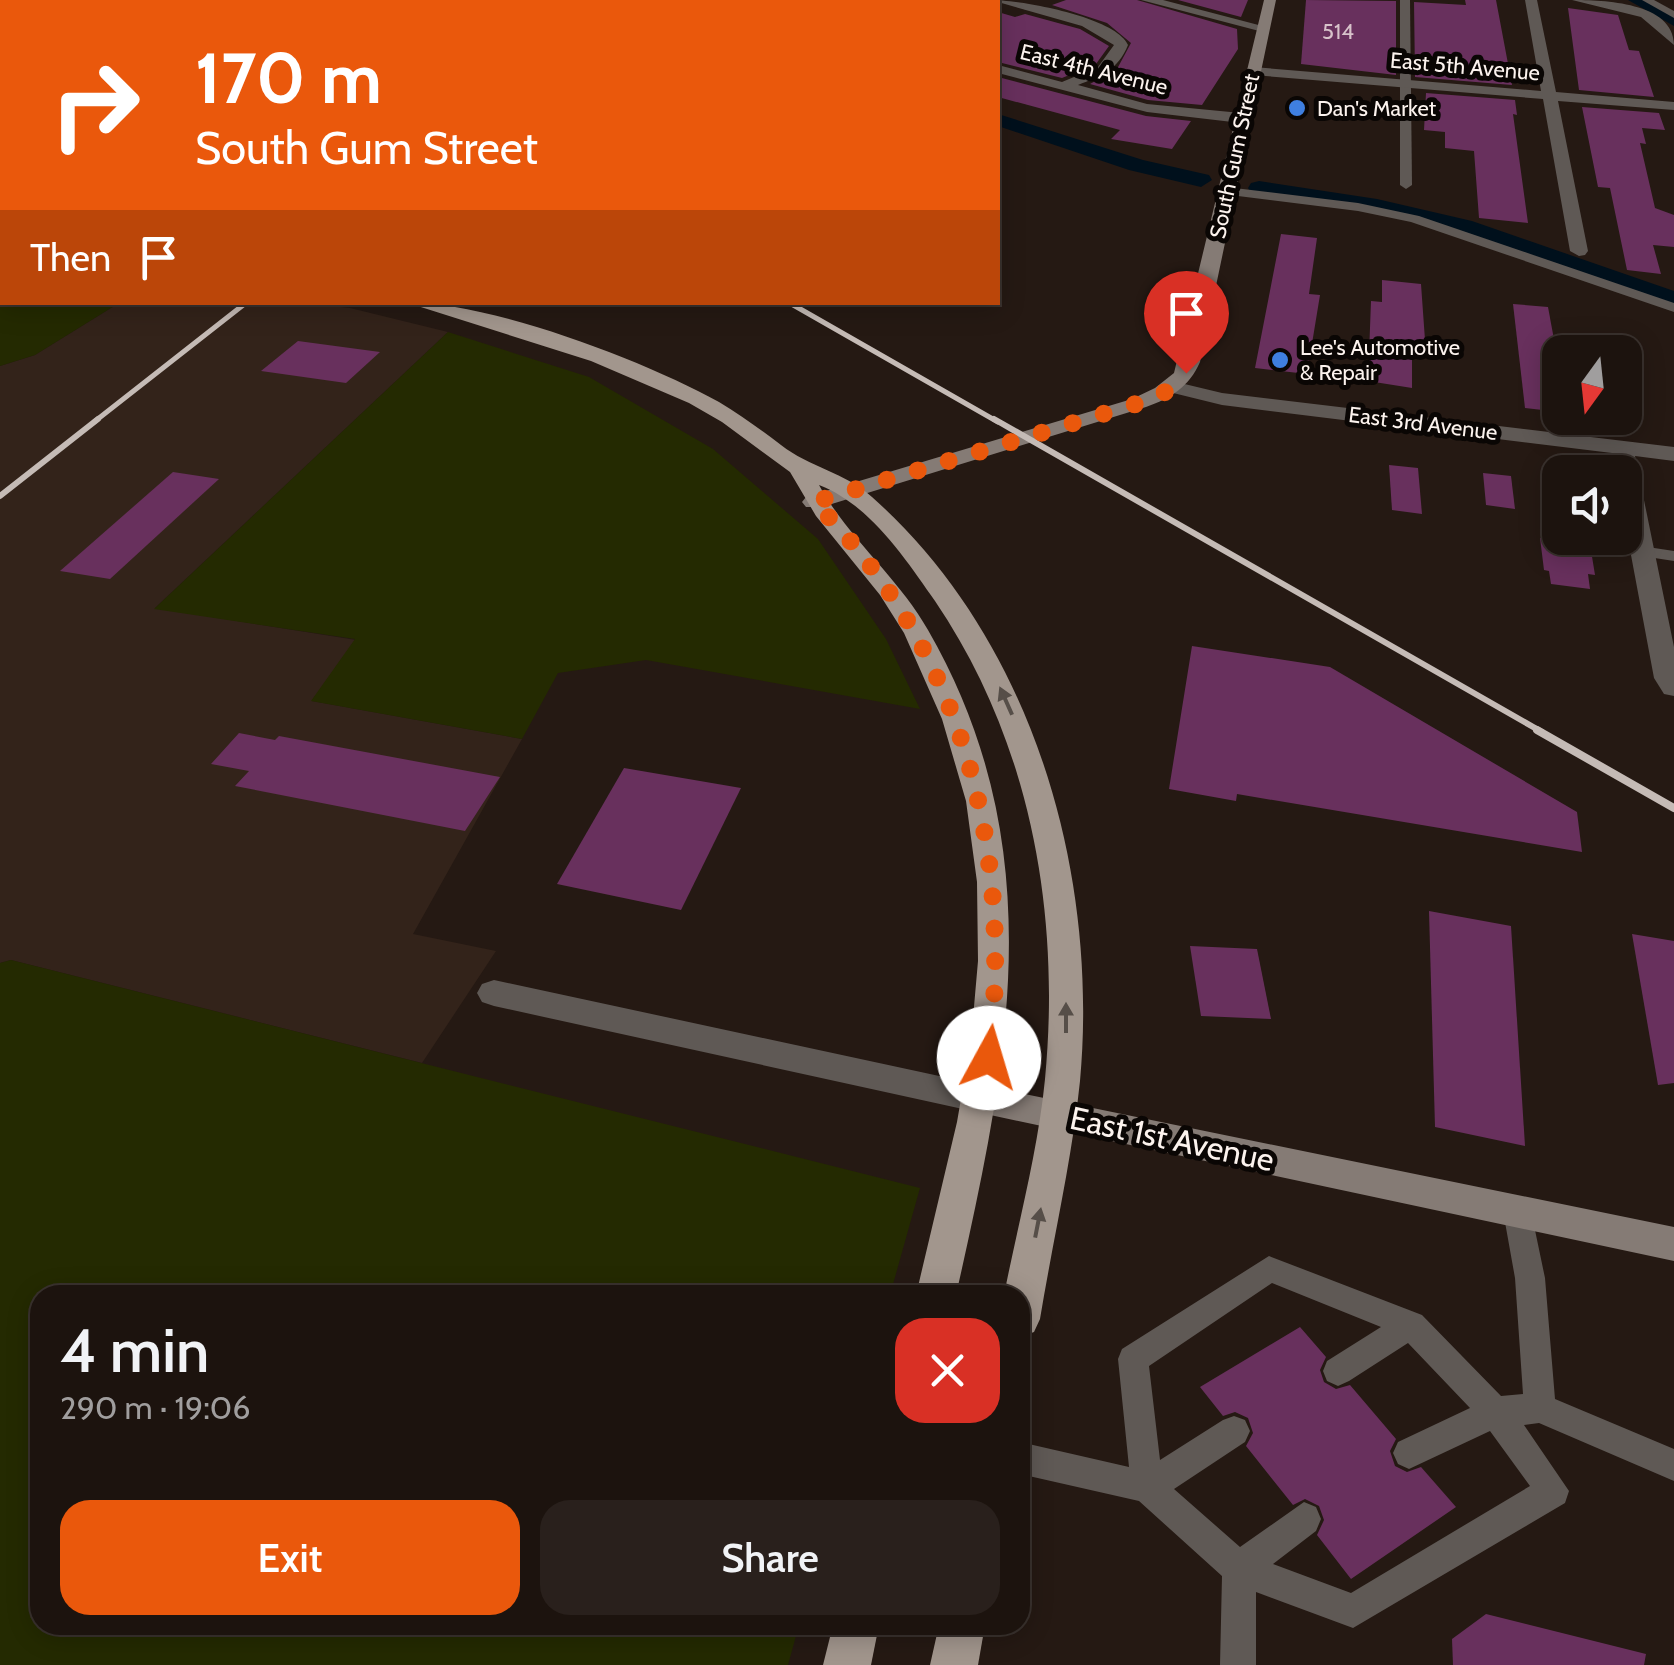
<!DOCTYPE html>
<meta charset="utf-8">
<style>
:root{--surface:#1c130e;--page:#29201c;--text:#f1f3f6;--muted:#a09e9e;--line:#3a322e;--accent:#ea580c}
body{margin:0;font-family:Cabin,sans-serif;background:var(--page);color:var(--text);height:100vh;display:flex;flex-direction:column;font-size:38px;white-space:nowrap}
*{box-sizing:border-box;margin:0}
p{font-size:32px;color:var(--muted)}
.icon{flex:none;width:55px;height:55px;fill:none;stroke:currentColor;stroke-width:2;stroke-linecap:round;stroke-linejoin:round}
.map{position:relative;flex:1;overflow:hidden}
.sheet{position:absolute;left:30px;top:1285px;width:1000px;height:350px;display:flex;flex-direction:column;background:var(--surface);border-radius:30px;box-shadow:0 5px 25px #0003,0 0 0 2px var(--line)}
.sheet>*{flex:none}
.hud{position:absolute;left:0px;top:0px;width:1000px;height:305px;box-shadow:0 5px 25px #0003,0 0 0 2px var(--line);background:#ea580c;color:#fff;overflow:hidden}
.needle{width:65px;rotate:195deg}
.tools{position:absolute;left:1542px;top:335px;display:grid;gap:20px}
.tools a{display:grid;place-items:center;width:100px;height:100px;border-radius:20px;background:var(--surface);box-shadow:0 5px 25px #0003,0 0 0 2px var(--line);font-size:50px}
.pin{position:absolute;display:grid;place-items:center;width:85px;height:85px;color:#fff;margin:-102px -42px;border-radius:50% 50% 50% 0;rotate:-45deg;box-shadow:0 0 10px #0007}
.pin .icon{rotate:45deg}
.me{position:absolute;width:110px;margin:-55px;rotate:6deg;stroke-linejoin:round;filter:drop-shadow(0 0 8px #0008)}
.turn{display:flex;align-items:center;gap:35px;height:210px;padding:0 30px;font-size:45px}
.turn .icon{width:130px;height:130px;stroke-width:2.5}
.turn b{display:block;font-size:70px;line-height:85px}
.then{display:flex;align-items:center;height:95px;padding:0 30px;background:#0003;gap:20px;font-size:38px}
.round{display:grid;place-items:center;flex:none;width:105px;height:105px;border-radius:30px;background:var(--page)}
.overview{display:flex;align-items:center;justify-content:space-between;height:170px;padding:0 30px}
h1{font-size:60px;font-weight:600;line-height:75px}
.primary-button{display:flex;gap:20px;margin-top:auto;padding:20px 30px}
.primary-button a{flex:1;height:115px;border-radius:30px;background:var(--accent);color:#fff;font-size:40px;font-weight:600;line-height:115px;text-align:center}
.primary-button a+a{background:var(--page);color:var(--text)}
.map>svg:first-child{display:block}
</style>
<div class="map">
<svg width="1674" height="1665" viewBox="0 0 1674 1665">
<rect width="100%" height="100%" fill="#251913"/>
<!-- industrial -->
<polygon fill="#33231a" points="119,303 303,303 350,308 448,332 155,608 356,640 312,701 522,739 413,934 496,951 422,1063 11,960 0,963 0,366 35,355"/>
<!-- green -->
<g fill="#242a01">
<polygon points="0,265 2,302 119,303 35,355 0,366"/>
<polygon points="448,332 589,377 713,449 818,539 886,639 920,709 646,660 558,673 522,739 311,701 355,639 154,609"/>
<polygon points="11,960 920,1188 890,1295 40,1295 40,1625 799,1625 788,1665 0,1665 0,963"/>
</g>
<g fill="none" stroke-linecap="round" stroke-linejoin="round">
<!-- canal -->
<g fill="#00101c" fill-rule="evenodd">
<polygon points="552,0 576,0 577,2 553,2"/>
<polygon points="1628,0 1648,0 1674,14 1674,26"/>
<polygon points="998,114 1143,160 1209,175 1212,180 1201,187 1129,170 998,126"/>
<polygon points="1259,181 1377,199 1472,221 1674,291 1674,307 1456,230 1377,212 1251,193 1248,188 1251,183"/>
</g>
</g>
<!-- building -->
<g fill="#68305d">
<polygon points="1066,0 1137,0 1237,29 1238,49 1202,105 1148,100 1090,84 1117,69 1131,43 1107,23 1052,5"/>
<polygon points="1178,0 1248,0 1241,17"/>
<polygon points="1306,0 1396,1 1396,75 1301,64"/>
<polygon points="1465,0 1496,0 1512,85 1415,77 1414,2 1466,5"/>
<polygon points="1568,8 1618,15 1629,50 1639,51 1654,97 1579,90"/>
<polygon points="998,12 1015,17 1025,14 1080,29 1109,46 1096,64 1062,78 998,62"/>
<polygon points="998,77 1146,116 1191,121 1172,149 1111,139 1120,130 998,97"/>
<polygon points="1426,93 1515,100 1517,115 1513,114 1528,223 1479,218 1474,151 1445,148 1445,132 1424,130"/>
<polygon points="1582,107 1659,113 1665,130 1642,128 1646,144 1640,143 1655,208 1674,215 1674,247 1653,245 1661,274 1627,270 1610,188 1598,187"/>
<polygon points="1281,234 1317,238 1309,294 1320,295 1307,374 1255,368"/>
<polygon points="1382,280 1421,284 1426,354 1412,353 1412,388 1368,381 1371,301 1382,302"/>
<polygon points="1513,304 1548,307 1560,372 1560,412 1525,408"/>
<polygon points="298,341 380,352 346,383 261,371"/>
<polygon points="1389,465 1418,468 1422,514 1392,510"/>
<polygon points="173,472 219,479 110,579 60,571"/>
<polygon points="1483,473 1511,476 1515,509 1486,505"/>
<polygon points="1540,538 1589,538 1595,575 1588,574 1590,589 1551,584 1549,571 1544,570"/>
<polygon points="1192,646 1330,667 1577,812 1582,852 1237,794 1236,801 1169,789"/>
<polygon points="239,733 275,740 279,736 500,777 465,831 235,786 249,771 211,764"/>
<polygon points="624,768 741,788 681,910 557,884"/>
<polygon points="1429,911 1511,926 1525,1146 1435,1127"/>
<polygon points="1632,934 1674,941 1674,1083 1658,1085"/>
<polygon points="1190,946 1257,949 1271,1019 1201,1016"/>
<polygon points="1300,1327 1326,1357 1320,1370 1324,1382 1336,1389 1350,1385 1396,1439 1390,1451 1395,1466 1407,1472 1421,1467 1456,1507 1351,1579 1317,1535 1324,1520 1319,1506 1305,1499 1293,1505 1246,1446 1253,1433 1248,1418 1235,1412 1223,1416 1200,1387"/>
<polygon points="1486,1614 1646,1654 1644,1665 1453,1665 1452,1639"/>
</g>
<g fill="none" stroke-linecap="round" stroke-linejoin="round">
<!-- lane -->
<g fill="#5f5955" fill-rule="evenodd">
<polygon points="1400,0 1410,0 1412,185 1406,189 1400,185"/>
<path d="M1572,0C1603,0 1674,2 1674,45L1641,17Z"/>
<polygon points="1642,0 1654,0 1674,11 1674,18"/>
<polygon points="1226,187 1358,203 1419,216 1674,303 1674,312 1411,222 1358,211 1222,194 1220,191"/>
<polygon points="1641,546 1674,551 1674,561 1635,555 1632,551"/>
<path d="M1517,1199L1527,1202L1531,1211L1545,1278L1555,1399L1674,1449V1481L1539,1423L1524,1425L1569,1491L1565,1503L1353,1628L1256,1592V1665H1220L1222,1576L1139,1501L1020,1474V1442L1129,1467L1118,1359L1122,1349L1269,1256L1422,1315L1501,1396L1523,1394L1515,1278L1503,1211L1507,1202ZM1272,1283L1381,1327L1327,1361L1323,1371L1327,1381L1338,1386L1349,1381L1408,1343L1470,1408L1398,1442L1393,1453L1398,1464L1409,1469L1490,1431L1530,1486L1351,1593L1273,1564L1316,1531L1321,1519L1316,1507L1304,1502L1240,1547L1174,1489L1245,1442L1250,1431L1245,1420L1234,1416L1223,1420L1160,1460L1149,1366Z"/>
</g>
<!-- street -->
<g fill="#5f5955" fill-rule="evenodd">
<polygon points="730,0 750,0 751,2 731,2"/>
<path d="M991,0C1020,0 1116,17 1128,45C1118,70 1101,76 1078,85L1147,104L1241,113L1249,118L1241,123L1147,112L998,73V65L1062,82L1098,67L1114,45L1082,26Z"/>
<polygon points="1141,0 1163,0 1270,28 1263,32"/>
<polygon points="1525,0 1537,0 1556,92 1674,102 1674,110 1558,101 1588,251 1585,255 1579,256 1570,251 1543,99 1253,75 1246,71 1253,67 1541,91"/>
<polygon points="1172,381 1222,393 1674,447 1674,461 1635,456 1674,647 1674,696 1664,694 1654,678 1625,523 1625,472 1616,472 1612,453 1222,405 1165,391 1162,387"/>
<polygon points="494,980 981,1085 994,1089 999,1099 994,1109 981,1113 494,1006 482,1002 477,993 482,984"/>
</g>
<!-- secondary -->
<g fill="#857b75" fill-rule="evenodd">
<path d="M1264,0H1276L1200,362C1189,387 1171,398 1146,407L822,507H806L802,502L806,497L1132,399L1155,388L1174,373Z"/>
<polygon points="981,1085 1674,1227 1674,1261 981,1113 968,1109 963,1099 968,1089"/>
</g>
<!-- primary -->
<g fill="#a2968d" fill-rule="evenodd">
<rect x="0" y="240" width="2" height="10"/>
<path d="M405,302C490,302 643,360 719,402C741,415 761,430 781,445C809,467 846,473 872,497C1033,640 1099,872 1080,1081C1072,1160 1053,1240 1040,1319L1034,1332L1020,1337V1295H1004C1018,1224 1038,1151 1045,1079C1061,911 1030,741 935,601C905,558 869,504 819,485C848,538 898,577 928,630C1054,849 1008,1064 956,1295H916L957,1122L971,1041L978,961L977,882L966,801L942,719L904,633L880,595L816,516L790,472L722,422L689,403L591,361Z"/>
<polygon points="833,1625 879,1625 871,1665 823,1665"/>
<polygon points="939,1625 985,1625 978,1665 930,1665"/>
</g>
<!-- rail-far3 -->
<polyline stroke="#c5bbb6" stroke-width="4" points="257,0 262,2"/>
<!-- rail-far2 -->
<g stroke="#c5bbb6" stroke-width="5">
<polyline points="788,302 998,422"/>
<polyline points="94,422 247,302"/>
</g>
<!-- rail-far1 -->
<g stroke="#c5bbb6" stroke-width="6">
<polyline points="994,419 1542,732"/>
<polyline points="0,496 98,419"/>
</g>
<!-- rail -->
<polyline stroke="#c5bbb6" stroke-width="8" points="1537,730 1674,808"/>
</g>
<!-- one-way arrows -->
<defs><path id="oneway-solid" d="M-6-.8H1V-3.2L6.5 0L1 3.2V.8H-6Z" transform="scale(2.5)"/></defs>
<g fill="#564e48">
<use href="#oneway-solid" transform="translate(1006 701) rotate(-114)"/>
<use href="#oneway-solid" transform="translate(1066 1018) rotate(-90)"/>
<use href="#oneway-solid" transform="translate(1038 1223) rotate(-79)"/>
</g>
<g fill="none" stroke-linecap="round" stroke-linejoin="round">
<!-- route -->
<path stroke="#ea580c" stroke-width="18" stroke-dasharray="0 32.4" d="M989,1058C1014,853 964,649 814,502L1139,403L1165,392L1186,373"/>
</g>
<!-- markers -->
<g fill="#3f7fe0" stroke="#0a0604" stroke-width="4">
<circle cx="1297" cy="108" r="10"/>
<circle cx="1280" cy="360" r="10"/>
</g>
<g text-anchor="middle" stroke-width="10" stroke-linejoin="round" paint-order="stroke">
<!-- number labels -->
<g font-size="22" fill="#d7c2ca">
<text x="1338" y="39">514</text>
</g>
<!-- far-street labels -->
<g font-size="22" fill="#fcf3ee" stroke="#0a0604">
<text transform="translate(1465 66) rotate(5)" y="8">East 5th Avenue</text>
<text transform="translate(1094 69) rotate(14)" y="8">East 4th Avenue</text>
<text transform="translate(1234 156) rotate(-78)" y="8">South Gum Street</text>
<text transform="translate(1423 423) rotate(7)" y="8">East 3rd Avenue</text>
</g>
<!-- far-poi labels -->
<g font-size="22" fill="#fcf3ee" stroke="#0a0604" text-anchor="start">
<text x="1317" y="116">Dan's Market</text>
<text x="1300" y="355">Lee's Automotive<tspan x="1300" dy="25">&amp; Repair</tspan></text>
</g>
<!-- near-street labels -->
<g font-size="32" fill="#fcf3ee" stroke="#0a0604">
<text transform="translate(1172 1139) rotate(12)" y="11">East 1st Avenue</text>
</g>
</g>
</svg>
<div class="tools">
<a><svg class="needle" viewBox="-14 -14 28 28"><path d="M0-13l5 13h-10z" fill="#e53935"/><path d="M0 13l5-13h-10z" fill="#a09e9e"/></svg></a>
<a><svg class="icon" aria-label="sound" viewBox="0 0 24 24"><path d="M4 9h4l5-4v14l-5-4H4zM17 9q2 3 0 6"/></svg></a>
</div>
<div class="pin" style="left:1186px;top:373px;background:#d93025"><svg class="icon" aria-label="arrive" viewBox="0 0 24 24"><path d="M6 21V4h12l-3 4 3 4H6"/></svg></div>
<svg class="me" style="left:989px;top:1058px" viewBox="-20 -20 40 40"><circle r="19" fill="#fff"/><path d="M0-13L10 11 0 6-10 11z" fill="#ea580c"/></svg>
<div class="hud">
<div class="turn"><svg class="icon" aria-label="right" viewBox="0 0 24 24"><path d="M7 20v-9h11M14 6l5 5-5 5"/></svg><div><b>170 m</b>South Gum Street</div></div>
<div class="then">Then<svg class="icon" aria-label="arrive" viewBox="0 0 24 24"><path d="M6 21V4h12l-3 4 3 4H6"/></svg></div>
</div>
<section class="sheet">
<div class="overview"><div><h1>4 min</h1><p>290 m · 19:06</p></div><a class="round" style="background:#d93025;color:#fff"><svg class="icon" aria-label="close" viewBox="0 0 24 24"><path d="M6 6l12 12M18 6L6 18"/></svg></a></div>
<div class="primary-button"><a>Exit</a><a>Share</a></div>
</section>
</div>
